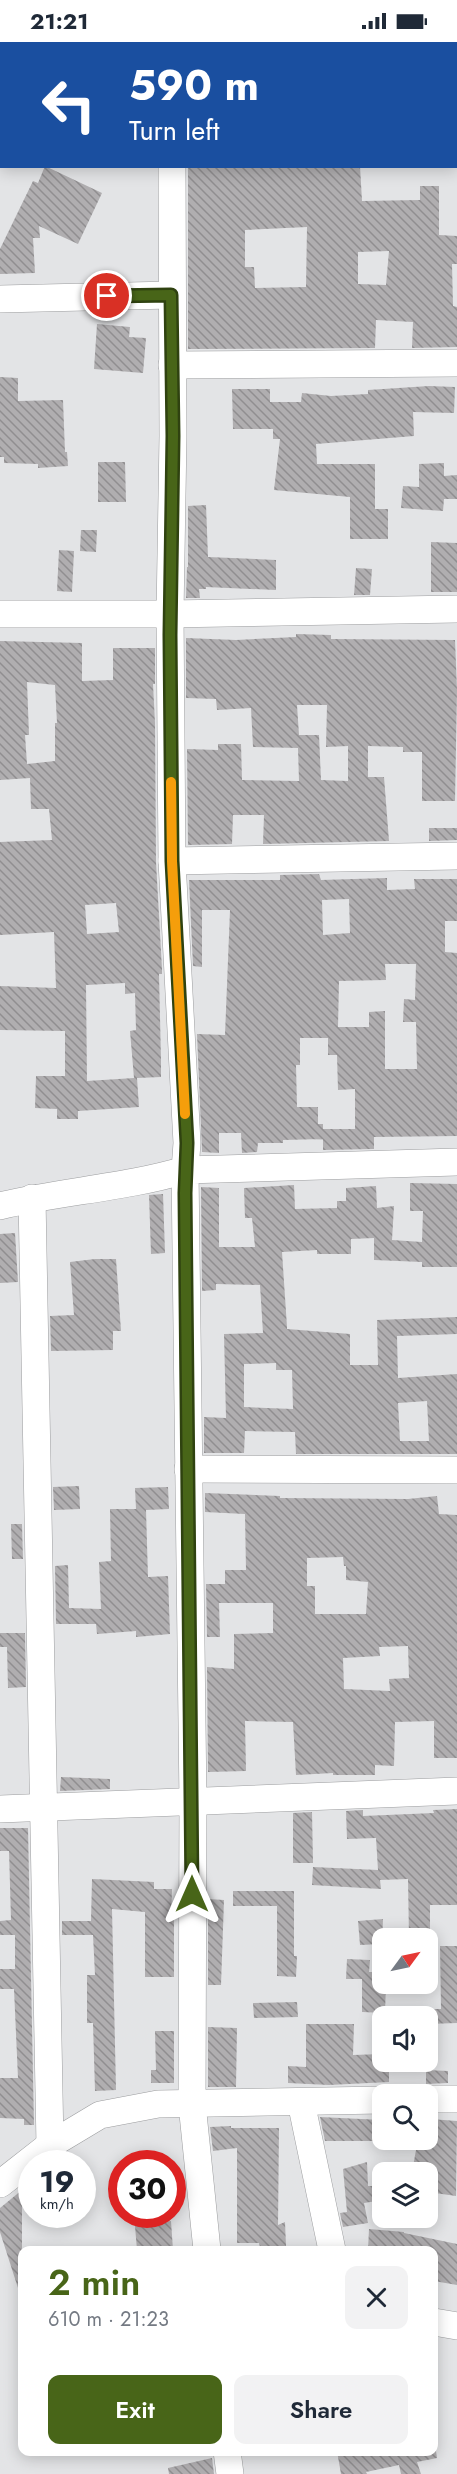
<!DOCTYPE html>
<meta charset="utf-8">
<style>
:root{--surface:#fff;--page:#f2f2f3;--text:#1f2937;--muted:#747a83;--accent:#486518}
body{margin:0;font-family:Jost,sans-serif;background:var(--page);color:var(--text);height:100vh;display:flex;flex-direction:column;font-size:22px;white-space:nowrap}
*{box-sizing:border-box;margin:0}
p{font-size:20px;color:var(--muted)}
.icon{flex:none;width:33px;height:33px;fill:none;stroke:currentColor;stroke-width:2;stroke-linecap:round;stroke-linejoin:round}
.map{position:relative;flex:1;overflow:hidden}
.details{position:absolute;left:18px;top:2204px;width:420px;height:210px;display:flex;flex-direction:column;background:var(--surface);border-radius:12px;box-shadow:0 3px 15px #0003}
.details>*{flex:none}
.hud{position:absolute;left:0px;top:0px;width:458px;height:126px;box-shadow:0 3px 15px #0003;background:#1a4fa0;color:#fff;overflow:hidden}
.needle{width:39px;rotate:57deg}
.controls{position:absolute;left:372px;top:1886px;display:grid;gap:12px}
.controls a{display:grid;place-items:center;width:66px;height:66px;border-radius:12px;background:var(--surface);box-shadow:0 3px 15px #0003;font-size:30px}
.speed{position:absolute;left:18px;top:2108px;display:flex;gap:12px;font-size:30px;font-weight:700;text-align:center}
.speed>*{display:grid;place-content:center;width:78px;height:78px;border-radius:50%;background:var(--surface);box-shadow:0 3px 15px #0003;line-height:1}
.speed small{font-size:15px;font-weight:400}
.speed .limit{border:9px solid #d22;background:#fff;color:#111}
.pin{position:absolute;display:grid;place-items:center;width:51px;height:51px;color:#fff;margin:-26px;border:3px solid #fff;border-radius:50%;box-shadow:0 2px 6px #0007}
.me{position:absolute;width:66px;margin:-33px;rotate:0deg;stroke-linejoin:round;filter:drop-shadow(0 0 4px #0008)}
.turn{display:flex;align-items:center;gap:21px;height:126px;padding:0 30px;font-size:27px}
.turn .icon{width:78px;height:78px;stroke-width:2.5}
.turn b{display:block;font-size:42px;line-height:51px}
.round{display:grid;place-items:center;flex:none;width:63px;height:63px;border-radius:12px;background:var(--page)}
.head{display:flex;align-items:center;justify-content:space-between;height:102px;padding:0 30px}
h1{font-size:36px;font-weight:600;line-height:45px;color:var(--accent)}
.cta{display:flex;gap:12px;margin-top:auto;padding:12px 30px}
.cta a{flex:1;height:69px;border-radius:12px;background:var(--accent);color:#fff;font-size:24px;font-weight:600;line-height:69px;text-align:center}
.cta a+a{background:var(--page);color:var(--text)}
.status{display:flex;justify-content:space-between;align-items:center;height:42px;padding:0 30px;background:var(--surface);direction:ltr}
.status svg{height:16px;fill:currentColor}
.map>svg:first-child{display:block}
</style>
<div class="status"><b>21:21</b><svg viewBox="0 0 49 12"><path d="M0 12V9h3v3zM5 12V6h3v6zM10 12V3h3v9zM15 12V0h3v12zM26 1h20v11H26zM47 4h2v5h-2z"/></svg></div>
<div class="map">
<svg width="457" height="2432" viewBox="0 0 457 2432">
<defs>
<pattern id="building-back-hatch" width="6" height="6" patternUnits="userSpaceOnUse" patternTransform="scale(1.5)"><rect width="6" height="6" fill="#b0aeb0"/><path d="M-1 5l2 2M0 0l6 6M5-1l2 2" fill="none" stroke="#908e90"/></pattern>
</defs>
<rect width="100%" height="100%" fill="#e3e4e6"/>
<!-- building -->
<g fill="url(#building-back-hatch)" fill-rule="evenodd">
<polygon points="45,124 102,151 78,202 39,184 40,196 33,196 35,231 0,232 0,207 33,139 38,141"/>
<path d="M188,124H360L362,159L420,158V144H439V193L457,194V222H452L453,264L457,265V305L412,306L413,280L376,278L375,306L188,307ZM307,185L306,245L255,246L254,225H245V188ZM389,209L386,243L358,242V210Z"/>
<polygon points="97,282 130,285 129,295 146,296 143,331 94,327"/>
<polygon points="0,335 18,336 18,359 63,358 65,410 67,410 68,424 38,426 38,422 4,421 4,415 0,415"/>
<polygon points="429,344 455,345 454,371 413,370 414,394 316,402 317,422 375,422 375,467 388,467 388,497 350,497 350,455 274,448 280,397 273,397 273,387 233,387 232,347 270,347 270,360 301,360 302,351 331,354 368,352 368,348"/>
<polygon points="98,420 125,420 126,460 98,460"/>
<polygon points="444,421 444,434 457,433 457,457 444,457 443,469 401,466 403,444 419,445 419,422"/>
<polygon points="206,463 208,515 276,518 276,548 206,545 206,547 199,547 200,556 186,556 187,525 188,525 188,464"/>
<polygon points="81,488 97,488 96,510 80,509"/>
<polygon points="431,500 457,501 457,550 431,550"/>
<polygon points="59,508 74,509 72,550 57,549"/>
<polygon points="356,526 372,527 370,553 354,553"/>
<path d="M296,592L331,593V597L455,598L457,648L455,759H422V710H403V705L368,704V735H384L389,799L263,802L264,773H233L232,802L188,803L187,707L218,708V702H241L242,738L299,739L298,706L253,705L251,666L217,668L216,657L186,656V596L236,598L296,595ZM297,663H327L326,705L348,704V739L321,738L319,693H299Z"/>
<path d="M0,599L82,601V639L113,638V606H155V642H153L155,681L156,820L162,927V932H159L161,1018V1035L137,1036L139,1065L78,1069V1077H57V1067L35,1066L36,1034H65V989L0,988V944L56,946L54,890L0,893V800L52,798L49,767H31L30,736L0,738ZM27,640L55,643L57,681H55V719L27,722L25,693H29ZM116,861L119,890L87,892L85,863ZM125,941V952L135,951L136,988L130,989L134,1036L87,1039L86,943Z"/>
<polygon points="429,786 457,786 457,798 429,799"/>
<path d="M319,832L321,838L387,836V848L415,847L414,837H457V879H445V910L457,911V1094L374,1095V1107L323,1108V1087H355V1047L338,1048L337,1013H328V996H300V1023H296L297,1065H318V1082H323V1097L283,1098V1101H258L257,1110L242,1111L241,1091H219V1111L202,1110L197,992L225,993L230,868H202V925L193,924L189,838H280V833ZM349,857L350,891L323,893L322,858ZM385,922H416L415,958L404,957L403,980H416L417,1027H385V969L369,970V985H338L339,939L386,938Z"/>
<path d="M410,1141L457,1142V1225H422V1220L374,1218V1196L351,1197V1212H317V1208L282,1210L287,1285V1287L350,1292V1323H378L377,1278L457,1275V1292L397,1294L398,1336L457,1332V1412H296L295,1390L245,1389L244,1411H204V1375L226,1376L224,1292L263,1291L260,1243L216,1242V1248L202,1249L201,1145L219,1146V1205H255L252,1176H245L244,1146L294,1143L295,1167L337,1166V1159H346V1146L376,1144L377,1166L394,1164L392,1198L422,1200L423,1169H410ZM276,1321V1328H292L293,1367L244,1365V1322ZM427,1359L429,1399H400L398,1361Z"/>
<polygon points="163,1152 165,1211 151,1212 149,1153"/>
<polygon points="15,1191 18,1240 0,1241 0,1192"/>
<polygon points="95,1217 116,1217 121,1289 113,1289 113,1308 51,1309 50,1274 74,1273 70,1220"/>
<polygon points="79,1444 80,1467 54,1468 53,1445"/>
<polygon points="168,1445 169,1467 146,1468 148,1535 168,1534 170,1592 136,1595 136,1589 97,1592 96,1582 56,1582 55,1524 68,1523 69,1566 101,1567 99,1520 111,1519 110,1467 136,1467 135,1446"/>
<path d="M205,1451L280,1454V1456L408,1457L437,1454L439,1472L457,1473V1716H434V1679L395,1680L394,1724L375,1723V1733H333V1731L296,1733L293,1680L245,1679L246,1729L208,1730L207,1625L234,1627V1592L273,1591V1561H219L220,1595H207L206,1542H225V1528H246L245,1472L205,1470ZM343,1515L344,1524H346V1538L368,1540L366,1572H315V1544H307V1516ZM408,1604L409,1636L389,1637L390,1649L344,1647L343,1616L380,1614L379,1605Z"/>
<polygon points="11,1482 22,1482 23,1517 12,1517"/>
<polygon points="0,1591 25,1591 26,1645 8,1646 7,1605 0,1605"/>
<polygon points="61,1735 110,1737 110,1747 60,1749"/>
<polygon points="457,1767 457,1863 430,1863 430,1896 409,1896 408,1837 380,1838 381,1847 312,1843 313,1825 378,1828 376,1796 347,1797 346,1769 363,1768 363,1774 434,1771 433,1768"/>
<polygon points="312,1770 313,1821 293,1821 293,1771"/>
<polygon points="0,1786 28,1786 34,2083 24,2083 24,2077 0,2076 0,2036 18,2036 14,1947 0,1947 0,1927 15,1927 15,1893 0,1893 0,1879 11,1878 9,1809 0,1809"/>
<polygon points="92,1837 154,1840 154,1847 172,1847 171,1878 174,1878 174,1935 145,1935 145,1870 112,1867 116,2048 95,2049 93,1981 87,1981 87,1933 95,1933 93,1893 62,1893 62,1879 91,1879"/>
<polygon points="233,1849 294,1849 294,1914 297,1914 296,1935 277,1934 277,1864 233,1864"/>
<polygon points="208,1857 224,1858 221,1943 208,1943"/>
<polygon points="383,1877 382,1902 360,1903 358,1879"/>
<polygon points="440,1904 457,1904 457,1981 428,1982 428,1967 441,1967"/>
<polygon points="347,1917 370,1918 369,1930 382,1930 382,1941 386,1941 385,1971 362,1970 362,1937 346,1937"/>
<polygon points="297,1960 298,1975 254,1976 253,1961"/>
<polygon points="306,1982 354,1982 353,2013 382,2012 382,2019 389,2019 389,2040 329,2043 288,2041 288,2024 306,2025"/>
<polygon points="208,1985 237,1986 236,2045 208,2045"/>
<polygon points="155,1989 174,1989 174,2041 151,2041 151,2028 156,2028"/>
<polygon points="426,2028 448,2029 448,2041 426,2042"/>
<polygon points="320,2075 382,2078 382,2099 325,2099"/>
<polygon points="430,2077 457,2079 456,2154 428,2150 428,2130 412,2130 418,2097 428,2097"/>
<polygon points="231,2084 231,2086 279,2086 278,2183 285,2180 286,2204 260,2205 259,2201 237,2201 237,2106 213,2109 210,2085"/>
<polygon points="367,2120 368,2144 377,2144 377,2159 364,2161 368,2181 343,2185 340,2171 347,2170 343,2127"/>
<polygon points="22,2148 22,2245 18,2246 0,2190 0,2166"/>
<polygon points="134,2172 153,2172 154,2181 171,2179 173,2208 137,2208"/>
<polygon points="369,2187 404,2190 404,2191 457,2202 457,2243 434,2239 434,2208 368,2208"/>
<polygon points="337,2409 361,2409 361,2412 382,2409 436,2409 437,2416 417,2420 421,2432 401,2432 399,2423 366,2430 367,2432 341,2432"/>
<polygon points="212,2416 214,2432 169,2432 168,2426"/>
</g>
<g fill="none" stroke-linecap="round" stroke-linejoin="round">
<defs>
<g id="minor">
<polyline points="172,0 172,2"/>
<polyline points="456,14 457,14"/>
<polyline points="0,18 2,18"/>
<polyline points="0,101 2,101"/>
<polyline points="0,257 171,253"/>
<polyline points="172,323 457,321"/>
<polyline points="0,572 170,572 457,567"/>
<polyline points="172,819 457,814"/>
<polyline points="32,1156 50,2103"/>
<path d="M0,1164C61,1149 125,1146 185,1128L187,1101L172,819L170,572L173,394L172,124"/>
<polyline points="188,1427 457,1428"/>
<polyline points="0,1767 457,1749"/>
<polyline points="428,2057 457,2057"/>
<polyline points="301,2060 332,2208"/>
<polyline points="0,2142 50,2103 100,2073 158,2062 382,2058"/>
<polyline points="207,2208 192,2062 193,1760 185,1128 457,1120"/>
<polyline points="434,2280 457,2284"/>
<polyline points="227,2409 230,2432"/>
</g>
</defs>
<!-- minor casing -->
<use href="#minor" stroke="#9c9d9f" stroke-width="28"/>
<!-- minor -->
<use href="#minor" stroke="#fff" stroke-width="27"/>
</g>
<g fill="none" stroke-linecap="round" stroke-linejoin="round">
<defs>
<polyline id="route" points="107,254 171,253 173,394 170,593 172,819 187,1101 185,1151 192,1852"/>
</defs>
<!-- route casing -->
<use href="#route" stroke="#2f4210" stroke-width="15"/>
<!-- route -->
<use href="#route" stroke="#486518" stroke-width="10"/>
<!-- slow -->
<polyline stroke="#f59e0b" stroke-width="10" points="171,740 172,819 185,1072"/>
</g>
</svg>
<div class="controls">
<a><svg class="needle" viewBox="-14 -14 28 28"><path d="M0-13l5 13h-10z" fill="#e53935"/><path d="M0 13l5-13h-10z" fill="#747a83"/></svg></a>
<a><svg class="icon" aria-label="sound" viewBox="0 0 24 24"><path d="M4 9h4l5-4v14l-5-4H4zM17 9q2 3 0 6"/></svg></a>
<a><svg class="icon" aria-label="search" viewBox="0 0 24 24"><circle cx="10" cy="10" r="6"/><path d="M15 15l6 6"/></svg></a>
<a><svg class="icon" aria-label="layers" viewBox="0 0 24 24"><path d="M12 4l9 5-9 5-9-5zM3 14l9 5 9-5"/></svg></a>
</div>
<div class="speed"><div>19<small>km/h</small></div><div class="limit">30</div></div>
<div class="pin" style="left:107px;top:254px;background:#d93025"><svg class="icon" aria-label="arrive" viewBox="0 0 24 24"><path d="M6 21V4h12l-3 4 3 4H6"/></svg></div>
<svg class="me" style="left:192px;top:1852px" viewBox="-20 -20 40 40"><path d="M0-17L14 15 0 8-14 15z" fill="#486518" stroke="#fff" stroke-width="4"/></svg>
<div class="hud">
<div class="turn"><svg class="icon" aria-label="left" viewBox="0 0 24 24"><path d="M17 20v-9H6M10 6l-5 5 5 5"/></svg><div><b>590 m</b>Turn left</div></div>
</div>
<section class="details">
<div class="head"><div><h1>2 min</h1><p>610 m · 21:23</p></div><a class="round"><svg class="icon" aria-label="close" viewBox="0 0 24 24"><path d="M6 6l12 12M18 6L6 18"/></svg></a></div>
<div class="cta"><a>Exit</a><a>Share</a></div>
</section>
</div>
